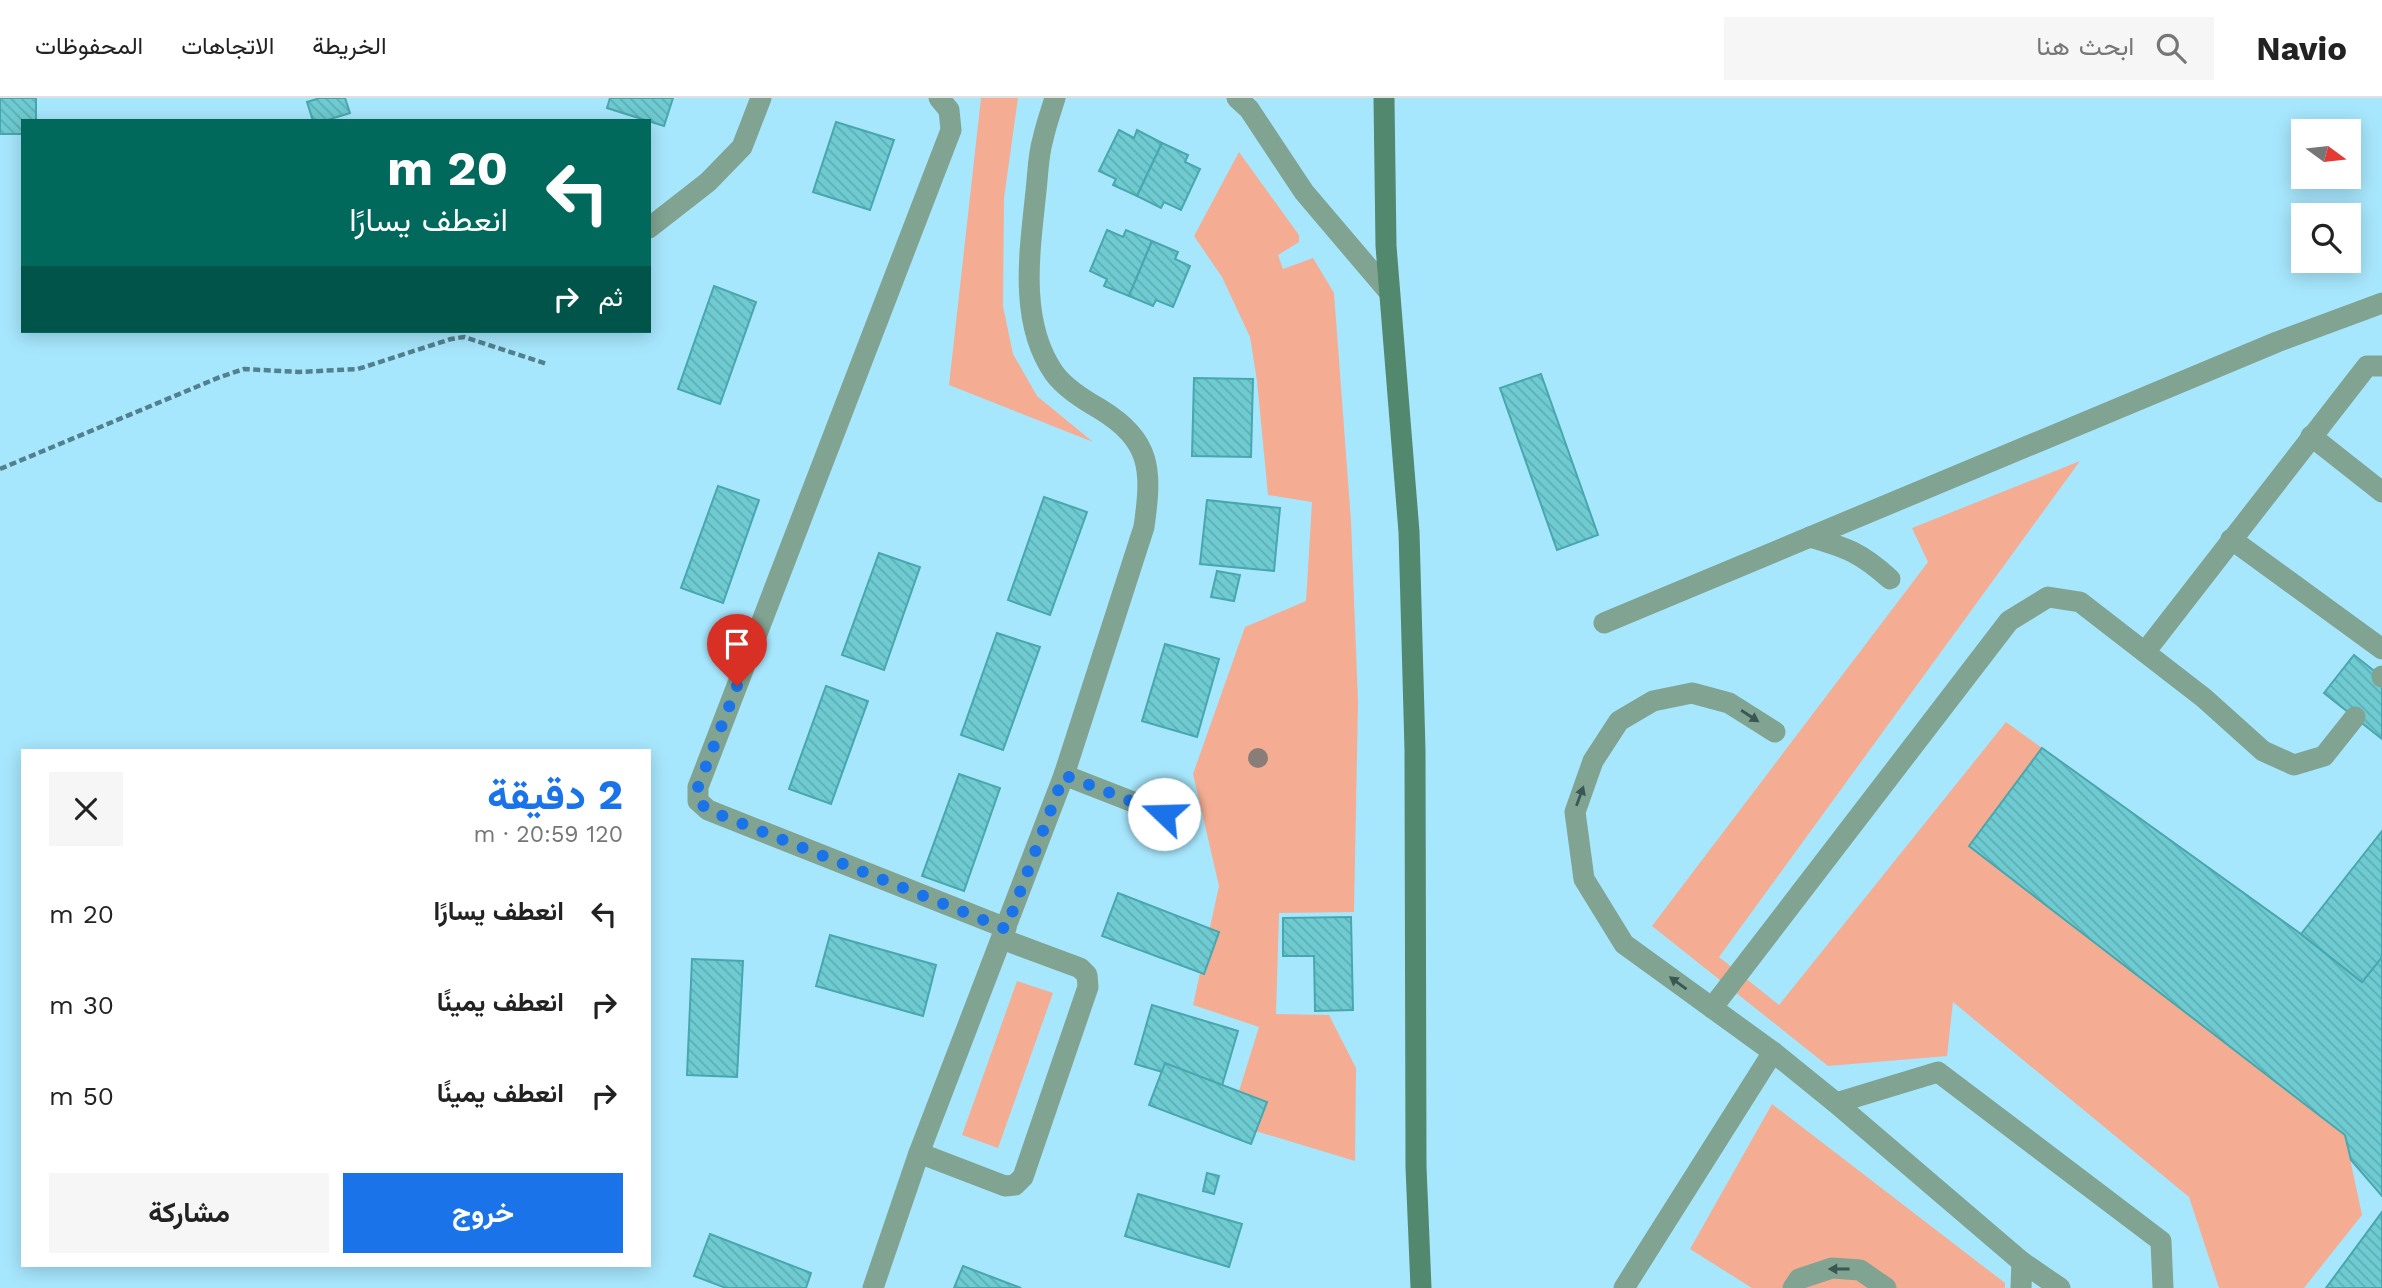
<!DOCTYPE html>
<html lang="ar">
<meta charset="utf-8">
<style>
:root{--surface:#fff;--page:#f6f6f6;--text:#222;--muted:#767676;--line:#e0e0e0;--accent:#1a73e8}
body{margin:0;font-family:"Work Sans",Vazirmatn,sans-serif;background:var(--page);color:var(--text);direction:rtl;height:100vh;display:flex;flex-direction:column;font-size:26px;white-space:nowrap}
*{box-sizing:border-box;margin:0}
p{font-size:23px;color:var(--muted)}
.icon{flex:none;width:38px;height:38px;fill:none;stroke:currentColor;stroke-width:2;stroke-linecap:round;stroke-linejoin:round}
.map{position:relative;flex:1;overflow:hidden;direction:ltr}
.side{position:absolute;left:21px;top:651px;width:630px;height:518px;display:flex;flex-direction:column;background:var(--surface);border-radius:0px;box-shadow:0 4px 18px #0003;direction:rtl}
.side>*{flex:none}
.hud{position:absolute;left:21px;top:21px;width:630px;height:214px;border-radius:0px;box-shadow:0 4px 18px #0003;direction:rtl;background:#00695c;color:#fff;overflow:hidden}
.needle{width:46px;rotate:105deg}
.buttons{position:absolute;left:2291px;top:21px;display:grid;gap:14px}
.buttons a{display:grid;place-items:center;width:70px;height:70px;border-radius:0px;background:var(--surface);box-shadow:0 4px 18px #0003;font-size:35px}
.pin{position:absolute;display:grid;place-items:center;width:60px;height:60px;color:#fff;margin:-72px -30px;border-radius:50% 50% 50% 0;rotate:-45deg;box-shadow:0 0 7px #0007}
.pin .icon{rotate:45deg}
.me{position:absolute;width:77px;margin:-38px;rotate:291deg;stroke-linejoin:round;filter:drop-shadow(0 0 5px #0008)}
.turn{display:flex;align-items:center;gap:24px;height:147px;padding:0 28px;font-size:32px}
.turn .icon{width:91px;height:91px;stroke-width:2.5}
.turn b{display:block;font-size:49px;line-height:60px}
.then{display:flex;align-items:center;height:66px;padding:0 28px;background:#0003;gap:14px;font-size:26px}
.round{display:grid;place-items:center;flex:none;width:74px;height:74px;border-radius:0px;background:var(--page)}
.summary{display:flex;align-items:center;justify-content:space-between;height:119px;padding:0 28px}
h1{font-size:42px;font-weight:700;line-height:52px;color:var(--accent)}
.primary-button{display:flex;gap:14px;margin-top:auto;padding:14px 28px}
.primary-button a{flex:1;height:80px;border-radius:0px;background:var(--accent);color:#fff;font-size:28px;font-weight:700;line-height:80px;text-align:center}
.primary-button a+a{background:var(--page);color:var(--text)}
ul{padding:0;list-style:none}
li{display:flex;align-items:center;gap:21px;height:91px;padding:0 28px}
li div{flex:1}
li b{display:block;font-size:26px}
li em{font-style:normal}
header{display:flex;align-items:center;gap:42px;box-sizing:border-box;height:98px;padding:0 35px;background:var(--surface);border-bottom:2px solid var(--line)}
header strong{font-size:33px}
nav{display:flex;gap:38px;margin-inline-start:auto;font-size:24px}
.search{width:490px;height:63px;background:var(--page);display:flex;align-items:center;gap:18px;box-sizing:border-box;padding:0 24px;border-radius:0px;color:var(--muted);font-size:26px}
.map>svg:first-child{display:block}
</style>
<header>
<strong>Navio</strong>
<div class="search"><svg class="icon" aria-label="search" viewBox="0 0 24 24"><circle cx="10" cy="10" r="6"/><path d="M15 15l6 6"/></svg>ابحث هنا</div>
<nav><a>الخريطة</a><a>الاتجاهات</a><a>المحفوظات</a></nav>
</header>
<div class="map">
<svg width="2382" height="1190" viewBox="0 0 2382 1190">
<defs>
<pattern id="building-back-hatch" width="6" height="6" patternUnits="userSpaceOnUse" patternTransform="scale(1.75)"><rect width="6" height="6" fill="#6ecbd1"/><path d="M-1 5l2 2M0 0l6 6M5-1l2 2" fill="none" stroke="#5eaeb3"/></pattern>
</defs>
<rect width="100%" height="100%" fill="#a7e7fd"/>
<!-- grass -->
<g fill="#f4ad92">
<polygon points="981,0 1018,0 1004,100 1003,208 1013,256 1037,298 1093,344 949,287"/>
<polygon points="1239,54 1299,137 1299,144 1278,157 1283,171 1313,160 1334,195 1351,423 1358,604 1354,814 1279,815 1276,916 1329,917 1356,970 1355,1063 1229,1025 1259,929 1193,907 1219,788 1193,676 1245,529 1306,503 1312,404 1268,397 1257,283 1250,239 1222,179 1194,138"/>
<polygon points="2080,363 1719,859 1779,907 2006,624 2042,650 1970,748 2345,1037 2362,1117 2304,1190 2219,1190 2189,1099 1953,904 1947,958 1828,968 1652,828 1928,464 1912,430"/>
<polygon points="1017,883 1053,895 998,1050 962,1037"/>
<polygon points="1772,1006 2005,1185 2005,1190 1752,1190 1690,1151"/>
</g>
<!-- building -->
<g fill="url(#building-back-hatch)" stroke="#48a7ae" stroke-width="2">
<polygon points="0,0 36,0 36,23 23,23 23,36 0,36"/>
<polygon points="320,0 345,0 350,15 324,23 313,23 307,4"/>
<polygon points="610,0 673,0 664,28 607,10"/>
<polygon points="836,24 894,42 870,112 813,94"/>
<polygon points="1119,32 1134,40 1137,32 1162,45 1137,98 1113,87 1116,81 1099,73"/>
<polygon points="1162,45 1188,57 1185,64 1200,71 1181,112 1164,104 1161,110 1137,98"/>
<polygon points="1107,132 1123,139 1126,132 1152,143 1129,198 1104,188 1107,181 1090,173"/>
<polygon points="1152,143 1178,154 1175,161 1190,168 1173,209 1156,202 1153,208 1129,198"/>
<polygon points="714,188 756,204 720,306 678,291"/>
<polygon points="1541,276 1598,437 1557,452 1500,290"/>
<polygon points="1194,280 1253,281 1251,359 1192,358"/>
<polygon points="718,388 759,402 723,505 681,490"/>
<polygon points="1044,399 1087,414 1050,517 1008,502"/>
<polygon points="1207,402 1280,410 1274,473 1200,466"/>
<polygon points="879,455 920,469 884,572 842,557"/>
<polygon points="1217,473 1240,477 1234,503 1211,499"/>
<polygon points="997,535 1040,549 1003,652 961,637"/>
<polygon points="1165,546 1219,561 1197,639 1142,623"/>
<polygon points="2354,557 2382,579 2382,641 2324,595"/>
<polygon points="826,588 868,603 831,706 789,691"/>
<polygon points="2042,650 2301,836 2362,884 2382,859 2382,1098 2351,1062 2345,1037 1969,748"/>
<polygon points="959,676 1000,690 964,793 922,778"/>
<polygon points="2382,733 2382,859 2362,884 2301,836"/>
<polygon points="1118,795 1219,834 1204,876 1102,838"/>
<polygon points="1351,819 1353,912 1315,913 1314,858 1283,858 1283,820"/>
<polygon points="830,837 936,867 923,918 816,888"/>
<polygon points="692,861 743,863 737,979 687,977"/>
<polygon points="1152,907 1238,933 1221,991 1135,966"/>
<polygon points="1165,965 1267,1004 1251,1046 1149,1007"/>
<polygon points="1207,1075 1219,1078 1214,1096 1203,1093"/>
<polygon points="1138,1096 1242,1126 1229,1169 1125,1138"/>
<polygon points="2382,1114 2382,1190 2326,1190"/>
<polygon points="710,1136 811,1175 806,1190 726,1190 694,1178"/>
<polygon points="963,1168 1021,1190 954,1190"/>
</g>
<g fill="none" stroke-linecap="round" stroke-linejoin="round">
<!-- path -->
<polyline stroke="#53808e" stroke-width="4.5" stroke-dasharray="7 3.5" stroke-linecap="butt" points="0,371 220,279 244,271 299,274 358,271 451,241 464,239 547,266"/>
<!-- lane -->
<g stroke="#81a391" stroke-width="21">
<polyline points="2311,338 2382,394"/>
<path d="M1810,439C1847,450 1860,454 1890,481"/>
<polyline points="2231,441 2382,551"/>
<polyline points="1604,525 2277,244 2382,205"/>
<polyline points="2145,554 2367,268 2382,268"/>
<polyline points="2382,579 2382,578"/>
<polyline points="1712,910 2009,523 2048,499 2080,504 2204,600 2263,653 2294,667 2324,658 2355,619"/>
<polyline points="1773,954 1624,846 1584,781 1575,714 1593,663 1619,623 1653,603 1692,595 1729,605 1775,634"/>
<polyline points="1836,1005 1938,974 2161,1143 2163,1190"/>
<polyline points="1624,1190 1773,954 1836,1005 2022,1164 2060,1190"/>
<polyline points="1793,1190 1799,1181 1832,1170 1860,1172 1886,1190"/>
<polyline points="2021,1190 2022,1164"/>
</g>
<!-- street -->
<g stroke="#81a391" stroke-width="21">
<polyline points="939,0 949,12 951,32 698,689 698,703 708,712 1006,830"/>
<polyline points="1237,0 1249,11 1304,94 1389,194"/>
<polyline points="649,130 708,84 742,49 761,0"/>
<polyline points="1064,677 1164,716"/>
<polyline points="919,1055 1005,1088 1015,1087 1023,1079 1088,889 1087,877 1080,870 1002,841"/>
<path d="M873,1190L919,1055L1064,677L1144,429C1152,372 1152,343 1100,311C1084,302 1065,290 1054,275C1018,223 1030,152 1036,93C1038,76 1038,57 1043,41C1046,27 1051,13 1055,0"/>
</g>
<!-- secondary -->
<polyline stroke="#52886d" stroke-width="21" points="1384,0 1386,148 1409,434 1415,652 1416,1069 1421,1190"/>
</g>
<!-- trees -->
<circle fill="#897e77" cx="1258" cy="660" r="10"/>
<!-- one-way arrows -->
<defs><path id="oneway-solid" d="M-6-.8H1V-3.2L6.5 0L1 3.2V.8H-6Z" transform="scale(1.75)"/></defs>
<g fill="#3a5753">
<use href="#oneway-solid" transform="translate(1750 618) rotate(33)"/>
<use href="#oneway-solid" transform="translate(1580 698) rotate(-70)"/>
<use href="#oneway-solid" transform="translate(1678 885) rotate(-144)"/>
<use href="#oneway-solid" transform="translate(1839 1171) rotate(180)"/>
</g>
<g fill="none" stroke-linecap="round" stroke-linejoin="round">
<!-- route -->
<polyline stroke="#1a73e8" stroke-width="12" stroke-dasharray="0 21.6" points="737,588 698,689 698,703 708,712 1006,831 1064,677 1164,716"/>
</g>
</svg>
<div class="buttons">
<a><svg class="needle" viewBox="-14 -14 28 28"><path d="M0-13l5 13h-10z" fill="#e53935"/><path d="M0 13l5-13h-10z" fill="#767676"/></svg></a>
<a><svg class="icon" aria-label="search" viewBox="0 0 24 24"><circle cx="10" cy="10" r="6"/><path d="M15 15l6 6"/></svg></a>
</div>
<div class="pin" style="left:737px;top:588px;background:#d93025"><svg class="icon" aria-label="arrive" viewBox="0 0 24 24"><path d="M6 21V4h12l-3 4 3 4H6"/></svg></div>
<svg class="me" style="left:1164px;top:716px" viewBox="-20 -20 40 40"><circle r="19" fill="#fff"/><path d="M0-13L10 11 0 6-10 11z" fill="#1a73e8"/></svg>
<div class="hud">
<div class="turn"><svg class="icon" aria-label="left" viewBox="0 0 24 24"><path d="M17 20v-9H6M10 6l-5 5 5 5"/></svg><div><b>20 m</b>انعطف يسارًا</div></div>
<div class="then">ثم<svg class="icon" aria-label="right" viewBox="0 0 24 24"><path d="M7 20v-9h11M14 6l5 5-5 5"/></svg></div>
</div>
<section class="side">
<div class="summary"><div><h1>2 دقيقة</h1><p>120 m · 20:59</p></div><a class="round"><svg class="icon" aria-label="close" viewBox="0 0 24 24"><path d="M6 6l12 12M18 6L6 18"/></svg></a></div>
<ul>
<li><svg class="icon" aria-label="left" viewBox="0 0 24 24"><path d="M17 20v-9H6M10 6l-5 5 5 5"/></svg><div><b>انعطف يسارًا</b></div><em>20 m</em></li>
<li><svg class="icon" aria-label="right" viewBox="0 0 24 24"><path d="M7 20v-9h11M14 6l5 5-5 5"/></svg><div><b>انعطف يمينًا</b></div><em>30 m</em></li>
<li><svg class="icon" aria-label="right" viewBox="0 0 24 24"><path d="M7 20v-9h11M14 6l5 5-5 5"/></svg><div><b>انعطف يمينًا</b></div><em>50 m</em></li>
</ul>
<div class="primary-button"><a>خروج</a><a>مشاركة</a></div>
</section>
</div>
